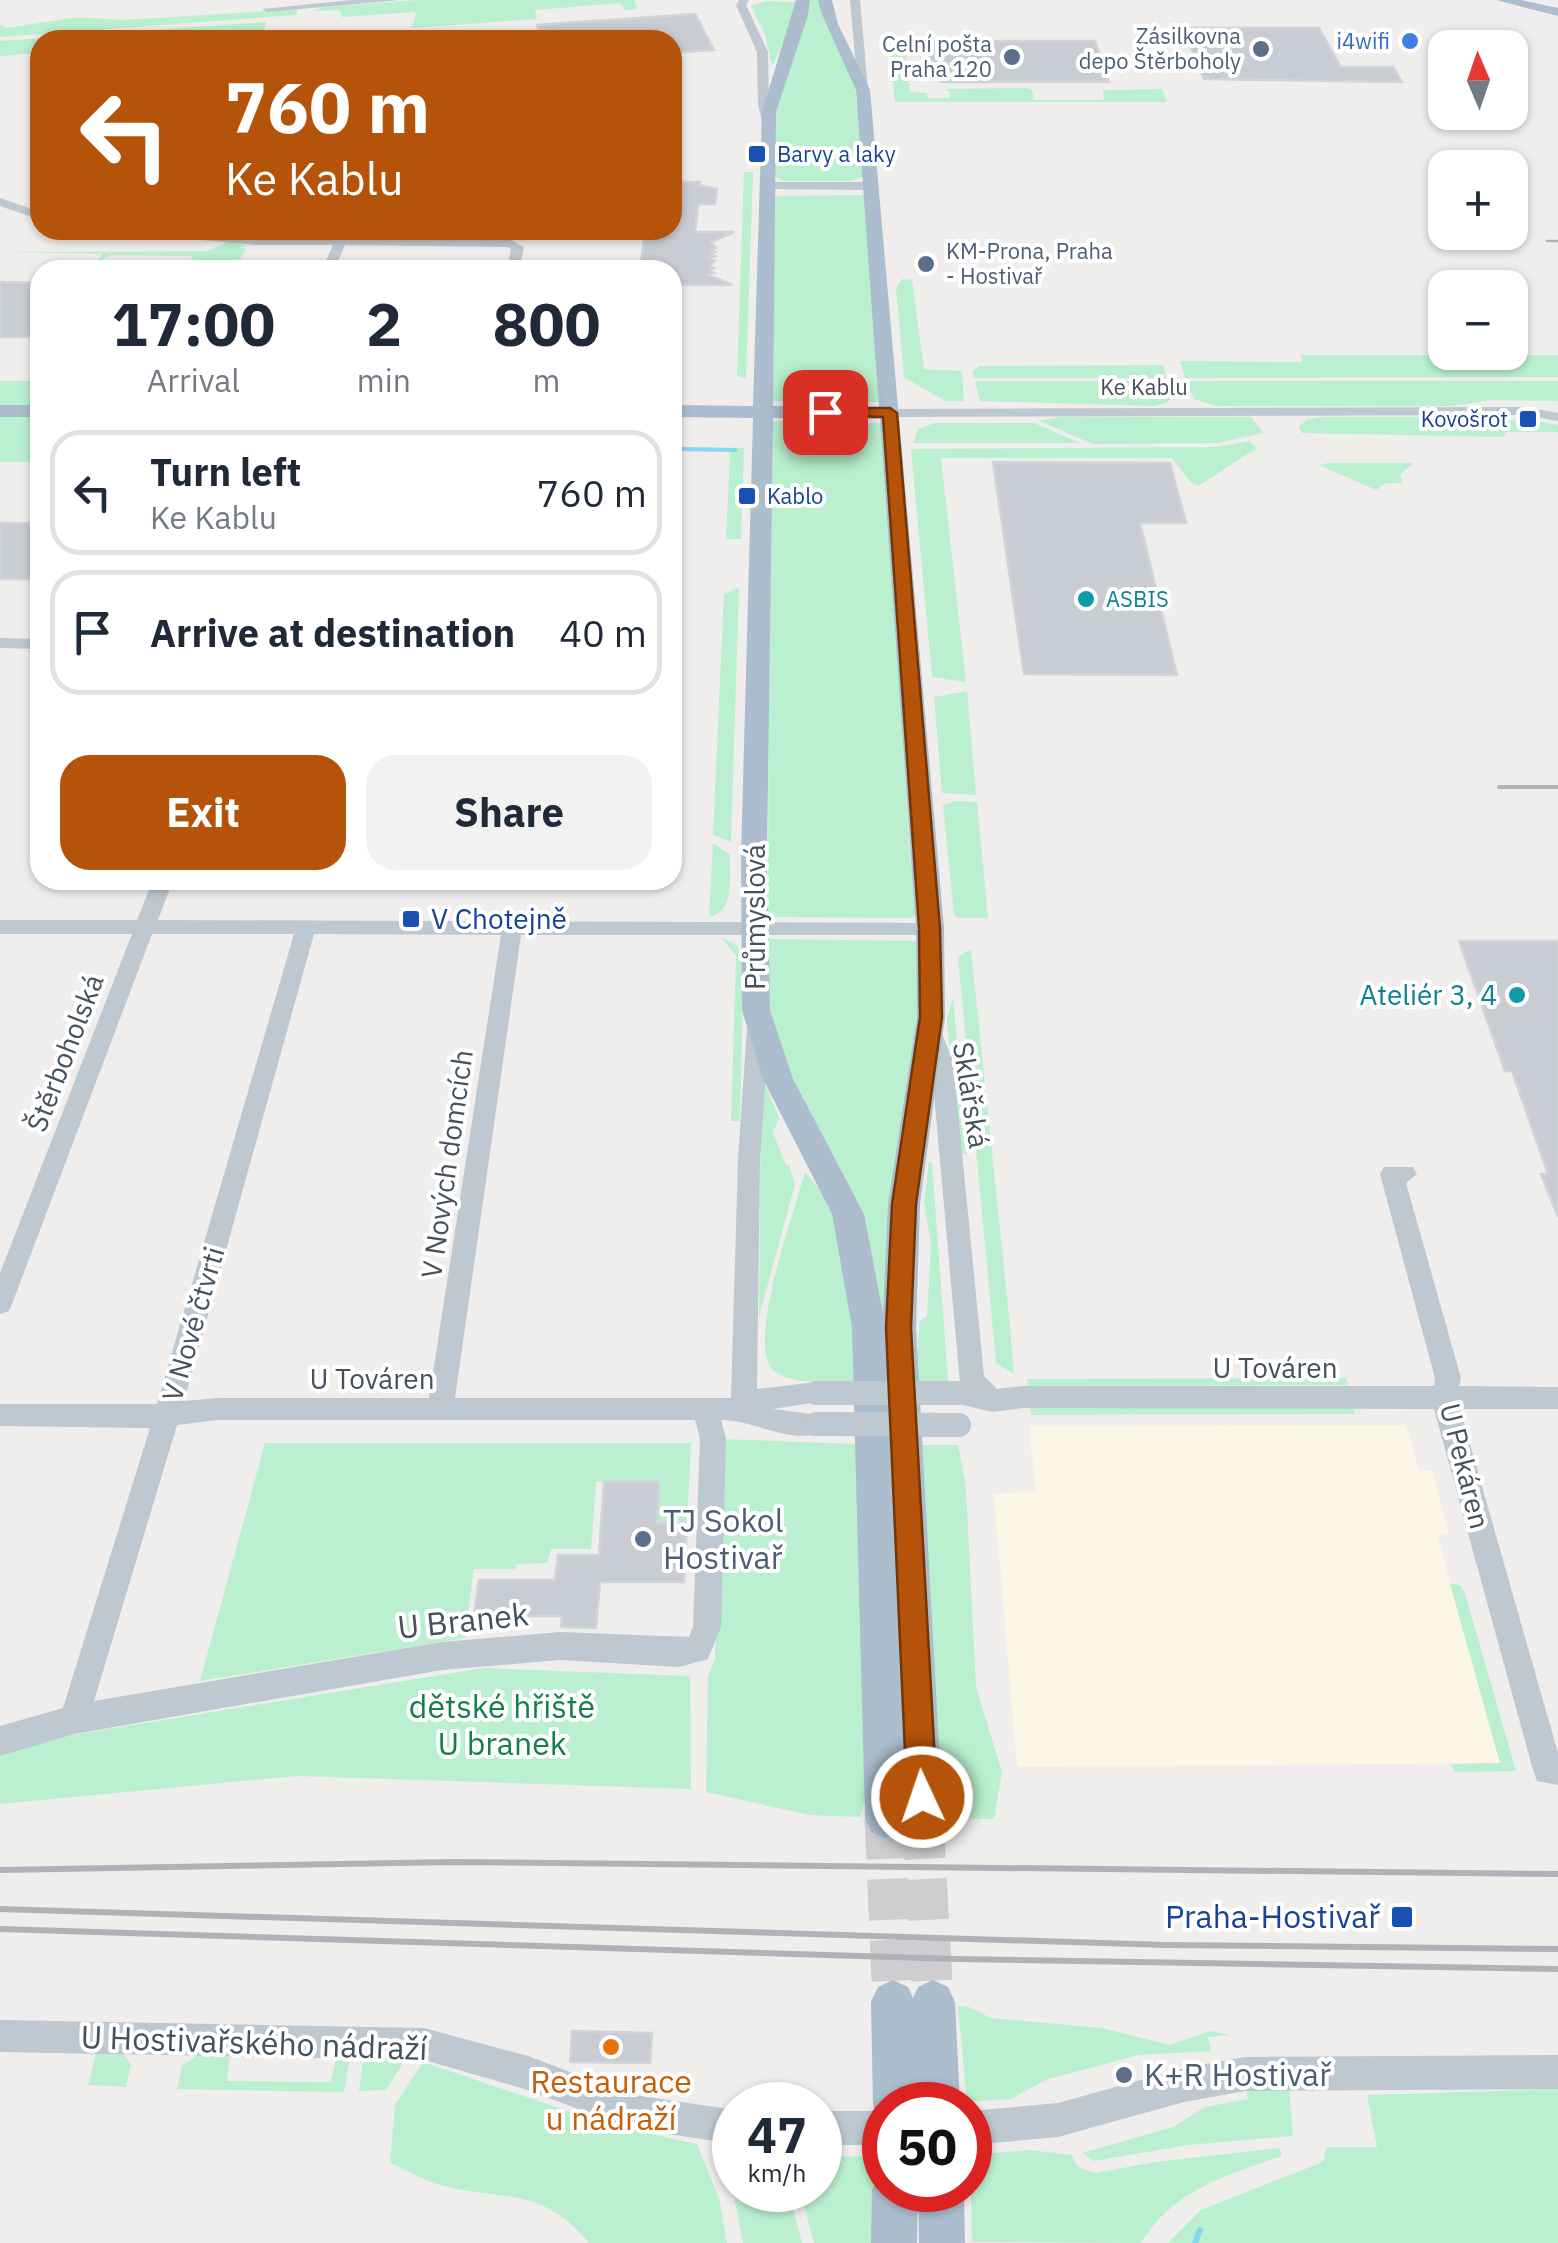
<!DOCTYPE html>
<meta charset="utf-8">
<style>
:root{--surface:#fff;--page:#f2f2f3;--text:#1f2937;--muted:#747a83;--line:#e0e1e3;--accent:#b45309}
body{margin:0;font-family:"IBM Plex Sans",sans-serif;background:var(--page);color:var(--text);height:100vh;display:flex;flex-direction:column;font-size:38px;white-space:nowrap}
*{box-sizing:border-box;margin:0}
p{font-size:32px;color:var(--muted)}
.icon{flex:none;width:55px;height:55px;fill:none;stroke:currentColor;stroke-width:2;stroke-linecap:round;stroke-linejoin:round}
.map{position:relative;flex:1;overflow:hidden}
.panel{position:absolute;left:30px;top:260px;width:652px;height:630px;display:flex;flex-direction:column;background:var(--surface);border-radius:30px;box-shadow:0 2px 8px #0004}
.panel>*{flex:none}
.top-card{position:absolute;left:30px;top:30px;width:652px;height:210px;border-radius:30px;box-shadow:0 2px 8px #0004;background:#b45309;color:#fff;overflow:hidden}
.needle{width:65px;rotate:358deg}
.tools{position:absolute;left:1428px;top:30px;display:grid;gap:20px}
.tools a{display:grid;place-items:center;width:100px;height:100px;border-radius:20px;background:var(--surface);box-shadow:0 2px 8px #0004;font-size:50px}
.speed{position:absolute;left:712px;top:2082px;display:flex;gap:20px;font-size:50px;font-weight:700;text-align:center}
.speed>*{display:grid;place-content:center;width:130px;height:130px;border-radius:50%;background:var(--surface);box-shadow:0 2px 8px #0004;line-height:1}
.speed small{font-size:25px;font-weight:400}
.speed .limit{border:15px solid #d22;background:#fff;color:#111}
.pin{position:absolute;display:grid;place-items:center;width:85px;height:85px;color:#fff;margin:-42px;border-radius:20px;box-shadow:0 5px 15px #0006}
.me{position:absolute;width:110px;margin:-55px;rotate:357deg;stroke-linejoin:round;filter:drop-shadow(0 0 8px #0008)}
.turn{display:flex;align-items:center;gap:35px;height:210px;padding:0 30px;font-size:45px}
.turn .icon{width:130px;height:130px;stroke-width:2.5}
.turn b{display:block;font-size:70px;line-height:85px}
.eta{display:flex;justify-content:space-evenly;align-items:center;height:170px;text-align:center}
.eta b{font-size:60px;font-weight:700;line-height:70px}
.cta{display:flex;gap:20px;margin-top:auto;padding:20px 30px}
.cta a{flex:1;height:115px;border-radius:30px;background:var(--accent);color:#fff;font-size:40px;font-weight:700;line-height:115px;text-align:center}
.cta a+a{background:var(--page);color:var(--text)}
ul{padding:0;list-style:none}
li{display:flex;align-items:center;gap:30px;height:125px;margin:0 20px 15px;padding:0 10px;border:5px solid var(--line);border-radius:30px}
li div{flex:1}
li b{display:block;font-size:38px}
li em{font-style:normal}
.map>svg:first-child{display:block}
</style>
<div class="map">
<svg width="1558" height="2243" viewBox="0 0 1558 2243">
<rect width="100%" height="100%" fill="#f0eded"/>
<!-- commercial -->
<polygon fill="#fcf6e5" points="1406,1425 1419,1471 1432,1471 1449,1534 1437,1535 1500,1763 1017,1767 994,1494 1036,1492 1029,1426"/>
<!-- green -->
<g fill="#baf0cf">
<polygon points="417,0 634,0 637,9 625,10 621,3 535,10 537,19 412,28 416,12 342,17 340,10 314,11 322,7"/>
<polygon points="808,0 821,0 855,85 863,177 849,181 783,181 775,176 774,116"/>
<polygon points="766,1 796,2 791,27 772,66 765,34 751,6"/>
<polygon points="298,9 296,15 0,37 0,24 6,28 78,17 122,20"/>
<polygon points="266,22 263,34 204,40 40,40 40,53 0,56 0,41"/>
<polygon points="904,41 910,92 927,93 928,98 950,98 950,92 945,89 1027,88 1032,90 1034,100 1104,100 1103,90 1162,89 1167,102 895,102 889,46"/>
<polygon points="744,172 753,172 746,378 737,376"/>
<polygon points="864,195 882,402 770,401 774,196"/>
<polygon points="353,230 473,230 466,240 349,239"/>
<polygon points="229,241 247,246 240,247 246,249 238,262 216,268 188,268 193,256 111,255 98,261 102,254 0,252 208,251"/>
<polygon points="902,279 912,280 924,369 962,371 964,401 945,401 904,377 896,288"/>
<polygon points="1301,355 1558,355 1558,377 1185,378 1180,361 1302,362"/>
<polygon points="1163,365 1166,378 974,378 973,371 979,366"/>
<rect x="0" y="381" width="40" height="25"/>
<polygon points="975,381 1169,381 1173,396 1168,402 1155,406 980,401"/>
<polygon points="1186,381 1558,381 1558,401 1491,400 1452,406 1216,406 1194,399"/>
<polygon points="40,414 40,462 0,462 0,415"/>
<polygon points="1061,417 1251,417 1263,433 1217,443 1093,444 1039,421"/>
<polygon points="1321,417 1442,417 1542,422 1558,425 1558,432 1506,432 1503,437 1302,433 1299,426 1308,419"/>
<polygon points="770,421 883,423 910,857 919,914 911,918 770,917 762,913 768,892"/>
<polygon points="935,423 1034,423 1080,443 913,443 918,429"/>
<polygon points="1250,441 1257,448 1198,486 1190,482 1172,458 941,458 966,682 932,677 911,449 1215,447"/>
<polygon points="673,447 744,448 741,539 726,539 730,451 673,451"/>
<polygon points="1328,463 1411,463 1412,465 1400,474 1403,483 1386,483 1376,490 1319,465"/>
<polygon points="739,587 731,842 713,835 724,594"/>
<polygon points="967,691 976,795 942,793 934,697"/>
<polygon points="956,801 977,802 988,918 959,918 954,915 943,805"/>
<path d="M713,843L730,855C729,878 736,911 709,917Z"/>
<polygon points="721,937 736,945 744,958 740,1121 731,1121 736,956"/>
<polygon points="768,939 918,941 922,966 887,1315 879,1315 768,1022"/>
<polygon points="971,949 1009,1316 1014,1374 996,1363 958,957"/>
<polygon points="953,997 967,1154 958,1154 947,1019"/>
<polygon points="761,1074 779,1118 773,1133 786,1165 789,1165 795,1184 759,1317"/>
<polygon points="929,1162 932,1162 948,1381 915,1381 920,1321 927,1317 931,1244 924,1202"/>
<path d="M805,1172L829,1201L855,1305L857,1381C833,1380 796,1387 774,1371C744,1348 796,1207 805,1172Z"/>
<polygon points="1346,1378 1348,1385 1028,1386 1027,1379"/>
<polygon points="1353,1407 1355,1414 1031,1415 1030,1408"/>
<polygon points="720,1439 857,1444 871,1778 860,1817 810,1815 706,1792 708,1676 715,1659"/>
<polygon points="265,1443 691,1443 687,1524 657,1523 658,1482 596,1482 591,1549 551,1549 547,1563 516,1564 515,1569 474,1569 465,1638 200,1681"/>
<polygon points="919,1445 958,1445 966,1488 976,1687 1002,1772 994,1819 952,1818 940,1789"/>
<polygon points="1450,1584 1460,1585 1465,1593 1516,1771 1454,1772 1452,1764 1500,1763"/>
<polygon points="484,1668 690,1676 691,1789 297,1776 0,1804 0,1752 33,1741"/>
<polygon points="958,2006 969,2007 991,2018 1102,2028 1170,2045 1211,2031 1230,2035 1208,2037 1211,2051 1139,2055 1048,2079 1011,2099 967,2102"/>
<polygon points="96,2054 123,2054 131,2064 126,2087 88,2085"/>
<polygon points="196,2056 230,2057 227,2081 331,2082 336,2058 350,2058 344,2092 177,2089 182,2066"/>
<polygon points="363,2059 404,2062 386,2090 359,2091"/>
<path d="M423,2062L606,2124L697,2144L719,2198L727,2243H589C541,2185 505,2202 440,2185C423,2180 406,2170 390,2163L395,2105Z"/>
<polygon points="1289,2086 1293,2136 1188,2145 1094,2161 1082,2153 1173,2127 1205,2107 1248,2099 1246,2089"/>
<polygon points="1558,2089 1558,2243 1168,2243 1201,2210 1318,2164 1324,2160 1326,2147 1377,2147 1367,2095"/>
<path d="M1279,2148L1282,2156C1227,2175 1172,2190 1141,2243L972,2242L970,2155L1030,2150L1072,2155L1078,2167L1096,2173L1155,2162Z"/>
<polygon points="733,2151 735,2190 788,2190 802,2243 743,2243 733,2191"/>
<polygon points="820,2156 875,2157 873,2243 814,2243 800,2190 820,2190"/>
</g>
<g fill="none" stroke-linecap="round" stroke-linejoin="round">
<!-- stream-far1 -->
<polyline stroke="#85d8ef" stroke-width="4" points="672,449 736,450"/>
<!-- stream -->
<polyline stroke="#85d8ef" stroke-width="6" points="1195,2243 1200,2230"/>
</g>
<!-- building -->
<g fill="#caccd3" stroke="#d1d4d9" stroke-width="2.5">
<polygon points="695,14 714,50 672,53 672,40 541,40 537,25"/>
<polygon points="1182,28 1319,28 1341,67 1393,67 1402,82 1204,79"/>
<polygon points="922,41 1095,41 1109,82 941,82 940,77 928,77"/>
<polygon points="672,182 700,182 699,185 717,189 715,204 698,204 695,232 734,232 711,242 716,248 711,250 715,252 711,254 715,256 710,258 715,260 710,266 714,268 709,270 714,273 709,275 732,285 672,285 672,270 640,270 644,239 648,239 649,232 672,232"/>
<polygon points="0,282 40,283 40,337 0,337"/>
<polygon points="993,462 1170,463 1186,523 1140,523 1177,675 1024,674"/>
<rect x="0" y="523" width="40" height="56"/>
<polygon points="1459,941 1558,941 1558,1217 1541,1174 1548,1174 1512,1071 1505,1071"/>
<polygon points="604,1482 659,1482 657,1523 687,1524 684,1582 600,1582 596,1628 561,1627 562,1616 474,1616 479,1580 555,1580 558,1555 599,1555"/>
<polygon points="572,2031 652,2033 650,2063 570,2062"/>
</g>
<g fill="none" stroke-linecap="round" stroke-linejoin="round">
<!-- major-tunnel -->
<g stroke="#ceced0" stroke-width="41" stroke-dasharray="41 20" stroke-linecap="butt">
<polyline points="885,1818 893,2002"/>
<polyline points="923,1818 933,2002"/>
</g>
<!-- minor -->
<g fill="#bdc8d0" fill-rule="evenodd">
<polygon points="352,0 400,0 267,12 262,9"/>
<polygon points="739,0 749,0 746,5 768,52 769,104 775,126 769,129 763,126 758,104 757,52 736,5"/>
<polygon points="850,0 860,0 868,90 863,93 858,90"/>
<polygon points="767,182 871,182 877,186 871,190 763,189 761,186"/>
<polygon points="0,198 40,212 40,220 0,206"/>
<polygon points="133,230 257,237 509,239 524,247 519,270 507,270 511,249 507,247 345,245 334,270 322,270 333,245 257,245 139,234"/>
<polygon points="1525,407 1558,413 1558,421 1525,415 890,417 883,413 890,409"/>
<polygon points="0,638 40,639 40,649 0,648"/>
<path d="M153,880H173L158,920L937,923L940,928L937,933L930,935H521L455,1398H731L738,1159L747,1028L758,1020L769,1028L760,1159L757,1389L816,1382L825,1385L829,1393L825,1401L773,1409L825,1416L829,1424L825,1432C790,1445 755,1420 721,1420L726,1438L721,1627L708,1659L679,1667L560,1660L442,1670L74,1734L0,1756V1726L63,1708L150,1428L0,1426V1404H157L294,934H152L12,1304L9,1311L0,1314V1273L132,934H0V920H137ZM314,934L501,935L429,1398H218L184,1401ZM218,1420H695L700,1438L693,1627L689,1637L560,1632L442,1642L94,1701L177,1425Z"/>
<polygon points="930,1022 938,1024 953,1061 984,1376 997,1389 1023,1386 1434,1386 1435,1378 1380,1174 1384,1167 1413,1167 1417,1174 1406,1183 1461,1378 1459,1386 1558,1387 1558,1409 1460,1409 1558,1753 1558,1785 1537,1781 1533,1770 1434,1409 1023,1408 992,1412 947,1401 943,1393 947,1385 960,1383 931,1061 919,1030"/>
<polygon points="0,2020 424,2028 528,2056 628,2094 735,2110 735,2144 628,2128 528,2090 424,2060 0,2052"/>
<polygon points="1558,2055 1558,2089 1245,2091 1184,2102 1058,2137 970,2145 970,2111 1058,2103 1184,2068 1245,2057"/>
<rect x="820" y="2111" width="65" height="34"/>
</g>
<!-- major -->
<g fill="#acbdce" fill-rule="evenodd">
<path d="M796,0H810L808,15L776,112L773,406L879,407L856,90L821,12L818,0H832L838,24L870,90L944,928L945,1017L920,1204L916,1328L943,1818L937,1832L923,1838L909,1832L904,1821L899,1832L885,1838L871,1832L865,1818L852,1327L832,1214L763,1079L742,1010L741,855L753,418L672,417V405L753,406L762,112ZM773,418L880,419L916,928L917,1017L888,1204L883,1313L864,1214L793,1079L770,1010L767,855Z"/>
<polygon points="1496,0 1521,0 1558,8 1558,16"/>
<rect x="0" y="405" width="40" height="12"/>
<polygon points="893,1980 908,1987 913,1998 918,1987 933,1980 948,1987 955,2002 960,2105 885,2105 885,2123 879,2121 873,2105 871,2002 878,1987"/>
<polygon points="885,2171 885,2190 918,2190 917,2243 871,2243 872,2190 879,2174"/>
<polygon points="918,2190 964,2190 965,2243 919,2243"/>
</g>
<!-- rail-far2 -->
<polyline stroke="#afb3b8" stroke-width="2.5" points="1547,241 1558,241"/>
<!-- rail-far1 -->
<polyline stroke="#afb3b8" stroke-width="4" points="1499,787 1558,787"/>
<!-- rail -->
<g stroke="#afb3b8" stroke-width="6">
<polyline points="0,1870 454,1862 1558,1874"/>
<polyline points="0,1909 1166,1945 1558,1949"/>
<polyline points="0,1929 957,1959 1558,1969"/>
</g>
<!-- minor-bridge -->
<g stroke="#bdc8d0" stroke-width="24">
<polyline points="816,1393 956,1393"/>
<polyline points="816,1424 959,1425"/>
</g>
</g>
<!-- route -->
<polygon fill="#b45309" stroke="#753606" stroke-width="2.5" points="825,408 890,408 897,413 940,928 942,1017 916,1204 911,1328 937,1797 932,1807 922,1812 911,1807 907,1797 886,1328 892,1204 920,1017 919,928 883,417 820,415 818,412"/>
<!-- markers -->
<circle fill="#3f7fe0" stroke="#fff" stroke-width="4" cx="1410" cy="41" r="10"/>
<g fill="#5c6f8a" stroke="#fff" stroke-width="4">
<circle cx="1261" cy="49" r="10"/>
<circle cx="1012" cy="57" r="10"/>
<circle cx="926" cy="264" r="10"/>
<circle cx="643" cy="1539" r="10"/>
<circle cx="1124" cy="2075" r="10"/>
</g>
<g fill="#1a4fb4" stroke="#fff" stroke-width="4">
<rect x="747" y="144" width="20" height="20" rx="5"/>
<rect x="1518" y="409" width="20" height="20" rx="5"/>
<rect x="737" y="486" width="20" height="20" rx="5"/>
<rect x="401" y="909" width="20" height="20" rx="5"/>
<rect x="1390" y="1905" width="24" height="24" rx="5"/>
</g>
<g fill="#0f9aa8" stroke="#fff" stroke-width="4">
<circle cx="1086" cy="599" r="10"/>
<circle cx="1517" cy="995" r="10"/>
</g>
<circle fill="#e8710a" stroke="#fff" stroke-width="4" cx="611" cy="2047" r="10"/>
<g text-anchor="middle" stroke-width="8" stroke-linejoin="round" paint-order="stroke">
<!-- far-service labels -->
<g font-size="22" fill="#4e5e75" stroke="#fff" text-anchor="end">
<text x="1241" y="44">Zásilkovna<tspan x="1241" dy="25">depo Štěrboholy</tspan></text>
<text x="992" y="52">Celní pošta<tspan x="992" dy="25">Praha 120</tspan></text>
<text x="946" y="259" text-anchor="start">KM-Prona, Praha<tspan x="946" dy="25">- Hostivař</tspan></text>
</g>
<!-- far-shop labels -->
<g font-size="22" fill="#366cbe" stroke="#fff" text-anchor="end">
<text x="1390" y="49">i4wifi</text>
</g>
<!-- far-transit labels -->
<g font-size="22" fill="#164399" stroke="#fff" text-anchor="start">
<text x="777" y="162">Barvy a laky</text>
<text x="1508" y="427" text-anchor="end">Kovošrot</text>
<text x="767" y="504">Kablo</text>
</g>
<!-- far-street labels -->
<g font-size="22" fill="#45515c" stroke="#fff">
<text x="1144" y="395">Ke Kablu</text>
</g>
<!-- far-culture labels -->
<g font-size="22" fill="#0d838f" stroke="#fff" text-anchor="start">
<text x="1106" y="607">ASBIS</text>
</g>
<!-- street labels -->
<g font-size="28" fill="#45515c" stroke="#fff">
<text transform="translate(755 917) rotate(-90)" y="10">Průmyslová</text>
<text transform="translate(65 1053) rotate(-69)" y="10">Štěrboholská</text>
<text transform="translate(971 1095) rotate(81)" y="10">Sklářská</text>
<text transform="translate(447 1164) rotate(-82)" y="10">V Nových domcích</text>
<text transform="translate(193 1324) rotate(-74)" y="10">V Nové čtvrti</text>
<text x="1275" y="1378">U Továren</text>
<text x="372" y="1389">U Továren</text>
<text transform="translate(1465 1466) rotate(76)" y="10">U Pekáren</text>
</g>
<!-- transit labels -->
<g font-size="28" fill="#164399" stroke="#fff" text-anchor="start">
<text x="431" y="929">V Chotejně</text>
</g>
<!-- culture labels -->
<g font-size="28" fill="#0d838f" stroke="#fff" text-anchor="end">
<text x="1497" y="1005">Ateliér 3, 4</text>
</g>
<!-- near-service labels -->
<g font-size="32" fill="#4e5e75" stroke="#fff" text-anchor="start">
<text x="663" y="1532">TJ Sokol<tspan x="663" dy="37">Hostivař</tspan></text>
<text x="1144" y="2086">K+R Hostivař</text>
</g>
<!-- near-street labels -->
<g font-size="32" fill="#45515c" stroke="#fff">
<text transform="translate(463 1621) rotate(-6)" y="11">U Branek</text>
<text transform="translate(254 2043) rotate(2)" y="11">U Hostivařského nádraží</text>
</g>
<!-- near-park labels -->
<g font-size="32" fill="#147f49" stroke="#fff">
<text x="502" y="1718">dětské hřiště<tspan x="502" dy="37">U branek</tspan></text>
</g>
<!-- near-transit labels -->
<g font-size="32" fill="#164399" stroke="#fff" text-anchor="end">
<text x="1380" y="1928">Praha-Hostivař</text>
</g>
<!-- near-food labels -->
<g font-size="32" fill="#c56008" stroke="#fff">
<text x="611" y="2093">Restaurace<tspan x="611" dy="37">u nádraží</tspan></text>
</g>
</g>
</svg>
<div class="tools">
<a><svg class="needle" viewBox="-14 -14 28 28"><path d="M0-13l5 13h-10z" fill="#e53935"/><path d="M0 13l5-13h-10z" fill="#747a83"/></svg></a>
<a>+</a>
<a>−</a>
</div>
<div class="speed"><div>47<small>km/h</small></div><div class="limit">50</div></div>
<div class="pin" style="left:825px;top:412px;background:#d93025"><svg class="icon" aria-label="arrive" viewBox="0 0 24 24"><path d="M6 21V4h12l-3 4 3 4H6"/></svg></div>
<svg class="me" style="left:922px;top:1797px" viewBox="-20 -20 40 40"><circle r="17" fill="#b45309" stroke="#fff" stroke-width="3"/><path d="M0-11L8 9 0 5-8 9z" fill="#fff"/></svg>
<div class="top-card">
<div class="turn"><svg class="icon" aria-label="left" viewBox="0 0 24 24"><path d="M17 20v-9H6M10 6l-5 5 5 5"/></svg><div><b>760 m</b>Ke Kablu</div></div>
</div>
<section class="panel">
<div class="eta">
<div><b>17:00</b><p>Arrival</p></div>
<div><b>2</b><p>min</p></div>
<div><b>800</b><p>m</p></div>
</div>
<ul>
<li><svg class="icon" aria-label="left" viewBox="0 0 24 24"><path d="M17 20v-9H6M10 6l-5 5 5 5"/></svg><div><b>Turn left</b><p>Ke Kablu</p></div><em>760 m</em></li>
<li><svg class="icon" aria-label="arrive" viewBox="0 0 24 24"><path d="M6 21V4h12l-3 4 3 4H6"/></svg><div><b>Arrive at destination</b></div><em>40 m</em></li>
</ul>
<div class="cta"><a>Exit</a><a>Share</a></div>
</section>
</div>
